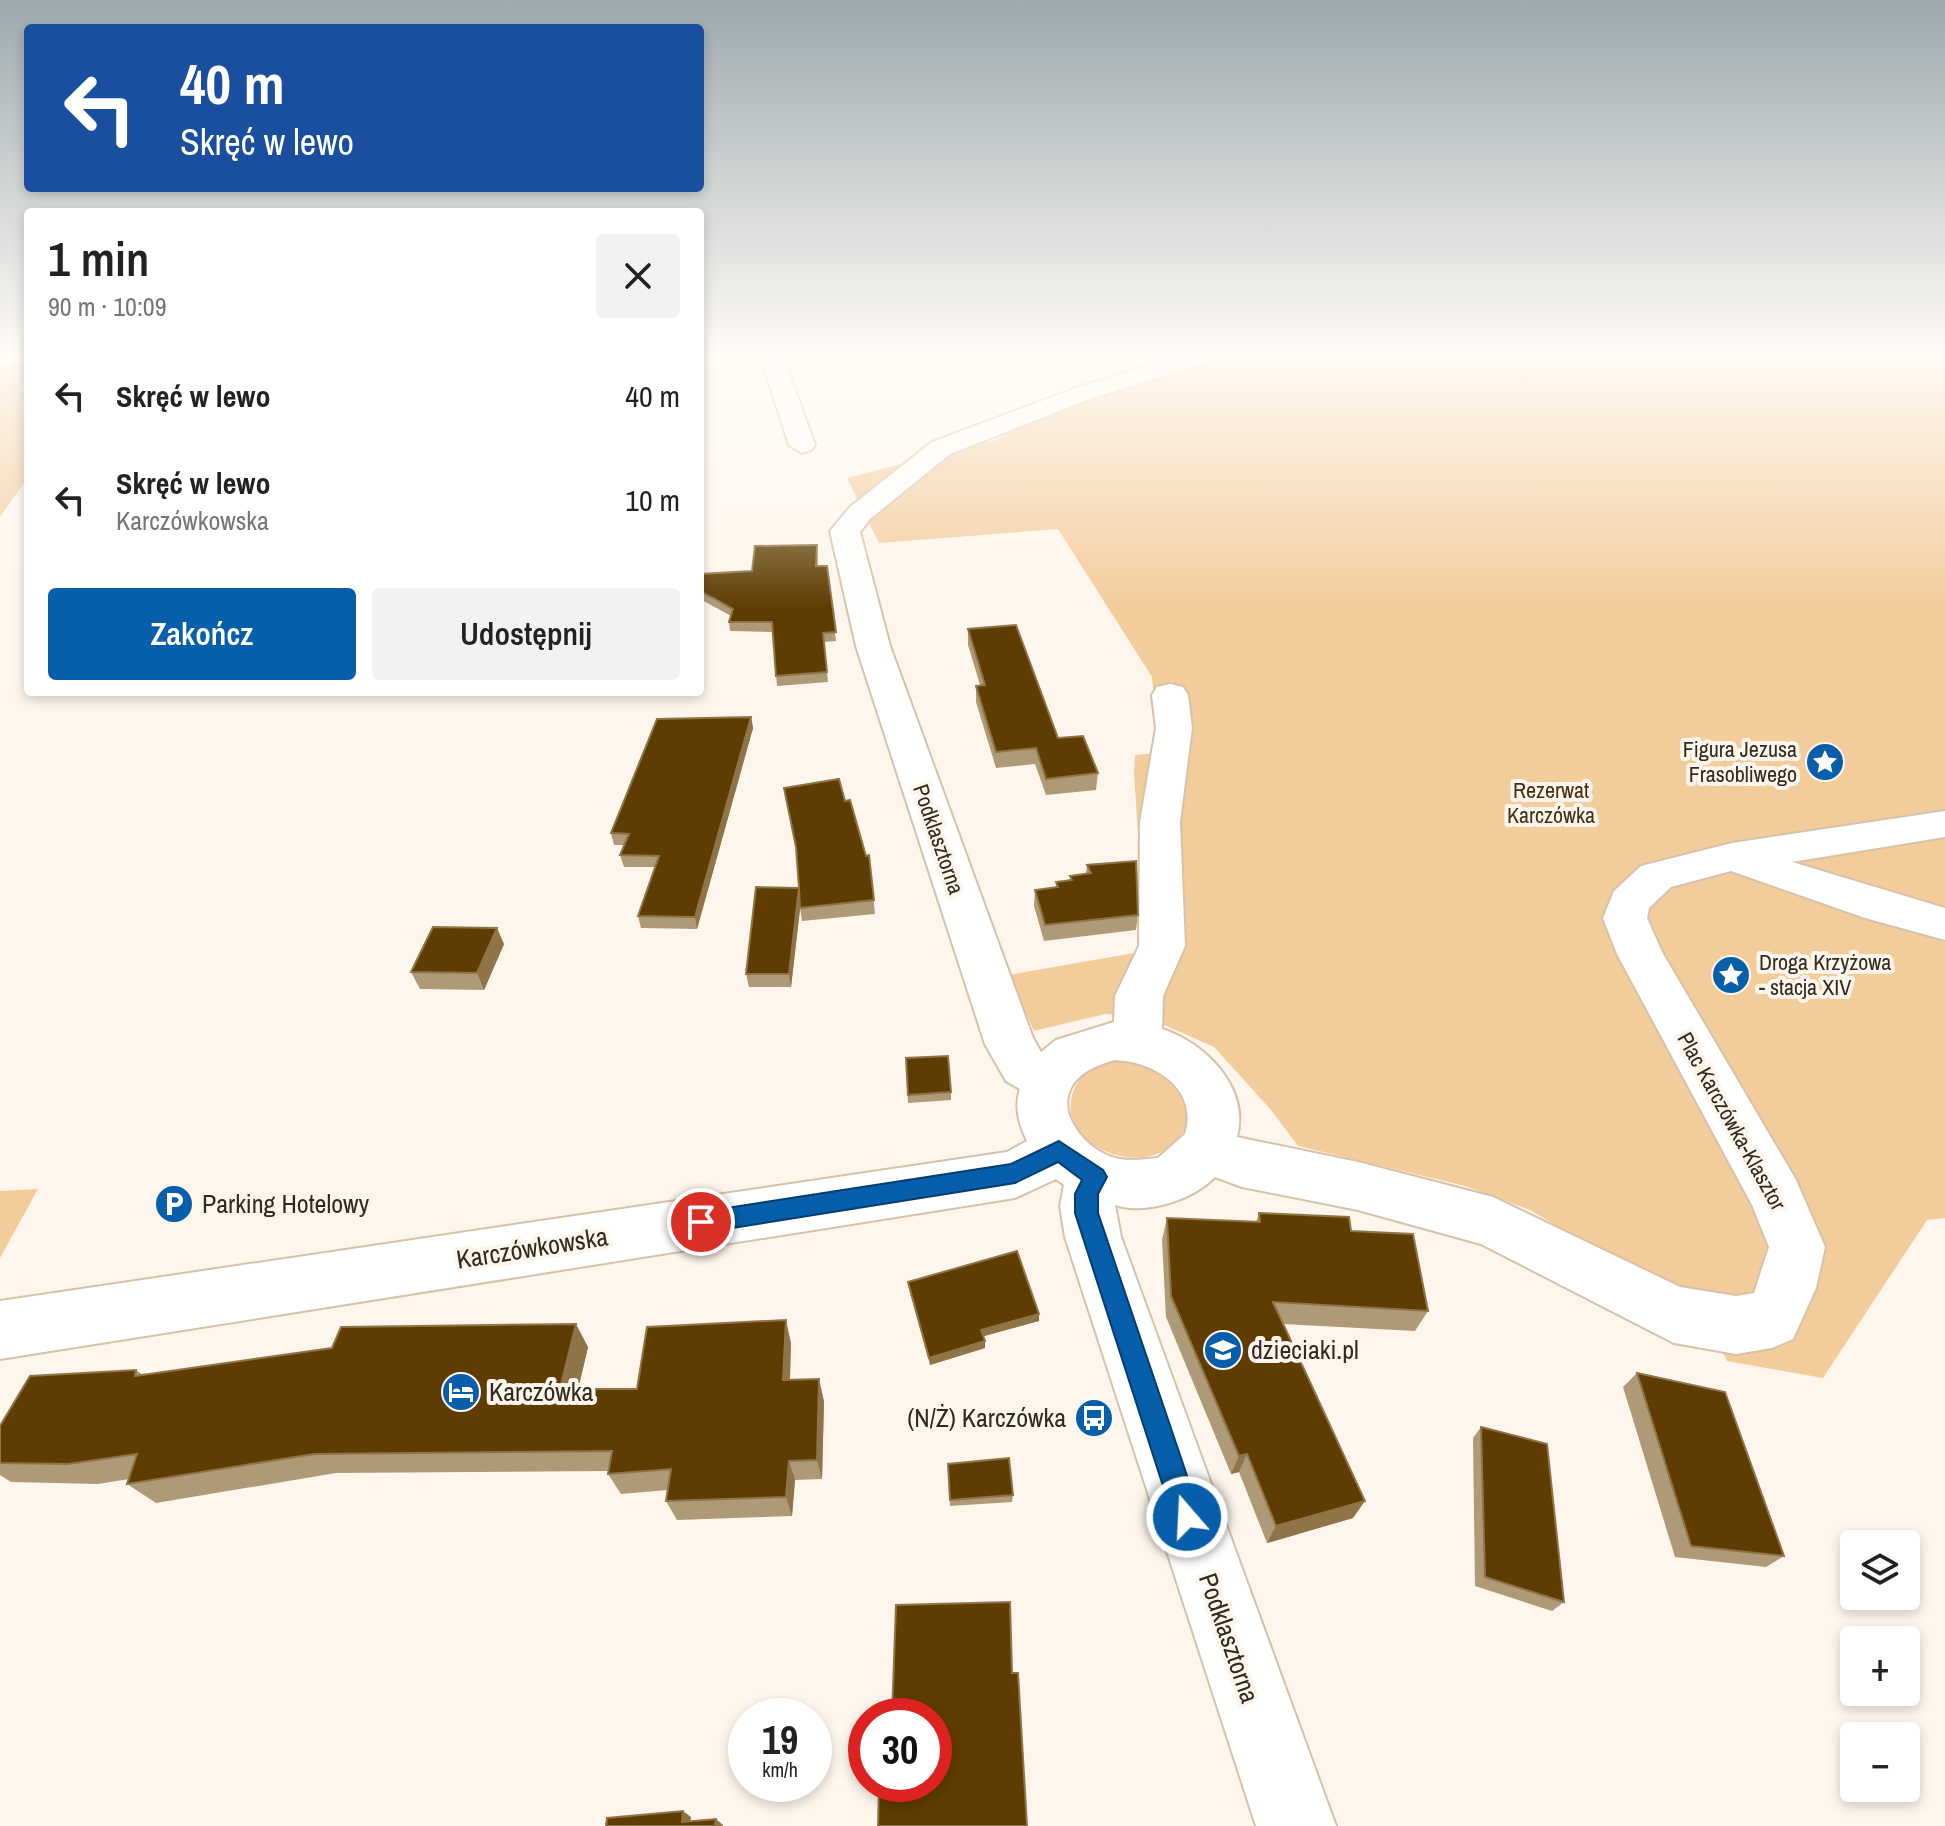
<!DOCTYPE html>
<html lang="pl">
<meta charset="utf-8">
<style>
:root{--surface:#fff;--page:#f2f2f2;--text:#222;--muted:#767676;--accent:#075eab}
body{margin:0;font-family:"Archivo Narrow",sans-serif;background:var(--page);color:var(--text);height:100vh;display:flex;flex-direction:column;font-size:30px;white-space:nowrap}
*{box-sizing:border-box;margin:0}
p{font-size:26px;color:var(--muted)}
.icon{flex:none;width:44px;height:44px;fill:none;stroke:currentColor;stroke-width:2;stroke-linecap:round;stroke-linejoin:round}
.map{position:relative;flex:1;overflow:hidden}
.panel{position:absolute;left:24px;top:208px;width:680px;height:488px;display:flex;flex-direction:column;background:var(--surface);border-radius:8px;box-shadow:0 4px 12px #0003}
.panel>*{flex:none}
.guide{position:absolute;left:24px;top:24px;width:680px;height:168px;border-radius:8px;box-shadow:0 4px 12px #0003;background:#1a4fa0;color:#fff;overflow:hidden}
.tools{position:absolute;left:1840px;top:1530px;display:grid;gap:16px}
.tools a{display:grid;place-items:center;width:80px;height:80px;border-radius:8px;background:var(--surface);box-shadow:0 4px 12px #0003;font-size:40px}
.speed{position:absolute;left:728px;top:1698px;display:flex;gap:16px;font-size:40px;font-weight:700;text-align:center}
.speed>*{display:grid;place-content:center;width:104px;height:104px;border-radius:50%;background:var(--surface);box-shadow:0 4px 12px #0003;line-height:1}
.speed small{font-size:20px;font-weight:400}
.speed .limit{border:12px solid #d22;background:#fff;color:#111}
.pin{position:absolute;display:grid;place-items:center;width:68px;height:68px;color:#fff;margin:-34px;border:4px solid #fff;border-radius:50%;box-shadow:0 2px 8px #0007}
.me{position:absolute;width:88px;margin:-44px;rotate:341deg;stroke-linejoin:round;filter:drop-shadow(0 0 6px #0008)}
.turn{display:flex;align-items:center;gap:28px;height:168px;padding:0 24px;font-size:36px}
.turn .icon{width:104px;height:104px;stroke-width:2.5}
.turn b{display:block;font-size:56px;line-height:68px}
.round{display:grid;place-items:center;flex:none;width:84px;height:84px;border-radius:8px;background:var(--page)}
.head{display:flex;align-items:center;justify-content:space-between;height:136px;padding:0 24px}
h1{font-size:48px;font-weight:600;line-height:60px}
.primary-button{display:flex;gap:16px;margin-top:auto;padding:16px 24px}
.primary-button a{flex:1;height:92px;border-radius:8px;background:var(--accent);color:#fff;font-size:32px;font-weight:600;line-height:92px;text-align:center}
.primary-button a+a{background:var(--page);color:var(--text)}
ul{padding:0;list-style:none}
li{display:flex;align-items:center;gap:24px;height:104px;padding:0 24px}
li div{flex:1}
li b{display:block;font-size:30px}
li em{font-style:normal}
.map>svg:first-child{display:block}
</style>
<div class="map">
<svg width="1945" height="1826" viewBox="0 0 1945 1826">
<rect width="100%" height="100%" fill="#fef6ec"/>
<!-- green -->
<g fill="#f3cc9c">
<polygon points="1222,352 1945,352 1945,1218 1927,1220 1823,1378 1727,1361 1720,1345 1794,1332 1822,1263 1776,1251 1766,1289 1747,1296 1706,1301 1648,1280 1530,1210 1465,1186 1298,1146 1271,1110 1214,1047 1146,1017 1105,1014 1034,1031 1008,975 1146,951 1134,774 1135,755 1158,753 1152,677 1058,529 879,543 847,478 993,441 1015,431 1034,412"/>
<polygon points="28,363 28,477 0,517 0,366"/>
<path d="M1124,1060C1164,1069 1177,1075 1190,1115C1173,1189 1056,1156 1072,1095C1079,1070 1101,1063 1124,1060Z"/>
<polygon points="38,1189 0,1258 0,1191"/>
</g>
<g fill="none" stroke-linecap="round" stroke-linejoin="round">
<defs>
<g id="minor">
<polygon points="759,352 781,352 815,445 811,450 802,453 789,445"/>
<path d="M1191,352H1227L1224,357L1095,397L950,454L870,519L860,532L890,646L1033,1038L1041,1052L1056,1040L1114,1022L1115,996L1139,946L1140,822L1156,728L1152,695L1157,687L1170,684L1183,687L1188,695L1192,728L1180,822L1185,946L1163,996L1162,1029C1205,1043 1250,1087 1237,1137L1358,1162L1493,1197L1680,1287L1736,1296L1754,1293L1769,1247L1752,1205L1617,954L1603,918L1614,891L1641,866L1732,843L1945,811V837L1792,862L1945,908V940L1865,918L1731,871L1671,887L1649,908L1647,918L1662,952L1796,1180L1825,1247L1816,1288L1793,1339L1772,1348L1736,1354L1674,1343L1481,1244L1358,1210L1242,1187L1215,1177C1192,1200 1147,1215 1115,1205L1121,1237L1336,1826H1256L1065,1237L1060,1206L1064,1185L1056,1179L1015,1198L0,1359V1301L1007,1152L1027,1141C1019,1124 1014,1107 1020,1089L1006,1081L985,1044L856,646L830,531L850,507L932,442L1079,387ZM1114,1060C1153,1061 1199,1088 1185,1134L1158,1158C1146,1159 1132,1161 1120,1159C1091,1155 1054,1116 1072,1086C1081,1071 1099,1065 1114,1060Z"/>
</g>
</defs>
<!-- minor casing -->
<use href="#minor" stroke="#d6c2a9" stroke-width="4"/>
<!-- minor -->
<use href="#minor" fill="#fff" fill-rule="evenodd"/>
</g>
<!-- wall -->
<g fill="#ae9a77">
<polygon points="817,545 818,566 827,566 836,641 824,642 828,682 777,686 773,632 730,631 729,622 731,616 700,599 700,574 752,571"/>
<polygon points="968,629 1058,738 1098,773 1096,790 1046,795 1035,764 996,768 976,702 976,686 980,685 968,645"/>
<polygon points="751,717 753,728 697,929 641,928 638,916 655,867 624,867 620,855 624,845 614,845 611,833"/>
<polygon points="784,788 845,801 866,856 869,855 875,914 802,921 800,908 791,987 749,987 746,974 799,888 797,853"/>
<polygon points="1087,865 1138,915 1136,930 1044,941 1034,906 1035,890 1056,888 1056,882 1070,881 1070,876 1086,874"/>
<polygon points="504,944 484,990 420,989 411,972"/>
<polygon points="906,1058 951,1092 951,1100 908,1103"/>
<polygon points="1259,1213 1351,1231 1428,1311 1415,1331 1283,1324 1353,1518 1267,1543 1239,1472 1231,1474 1166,1317 1162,1240 1167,1218 1256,1222"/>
<polygon points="908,1282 1039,1321 983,1336 985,1341 985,1348 930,1365 909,1289"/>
<polygon points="791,1343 790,1380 824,1401 822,1479 795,1480 792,1516 677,1520 666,1501 668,1490 621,1494 608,1474 609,1471 336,1473 156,1503 127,1484 129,1479 98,1484 11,1482 0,1475 0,1426 136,1370 143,1375 588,1347 578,1389 637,1389"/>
<polygon points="1637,1373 1784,1556 1766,1567 1675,1557 1623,1387"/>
<polygon points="1481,1427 1564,1602 1552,1611 1475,1586 1473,1438"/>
<polygon points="948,1464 1013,1495 1012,1502 950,1506"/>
</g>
<!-- shaded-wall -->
<g fill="#8f7448">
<polygon points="751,717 753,728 697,929 695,917"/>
<polygon points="799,888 801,901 791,987 789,974"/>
<polygon points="497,928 504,944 484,990 477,973"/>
<polygon points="1039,1314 1039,1321 981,1337 981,1330"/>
<polygon points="786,1320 791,1343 789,1401 783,1380"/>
<polygon points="576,1324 588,1347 573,1411 560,1389"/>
<polygon points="985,1341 985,1348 930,1365 929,1358"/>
<polygon points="819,1379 824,1401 822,1479 817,1460"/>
<polygon points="1247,1454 1239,1472 1231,1474 1239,1456"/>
<polygon points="789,1461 795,1480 792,1516 786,1497"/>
<polygon points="1365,1501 1353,1518 1267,1543 1276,1526"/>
<polygon points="683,1811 691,1817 690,1826 682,1822"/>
<polygon points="716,1819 723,1825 723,1826 715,1826"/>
</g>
<!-- building -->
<g fill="#5f3d02" stroke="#8f7448" stroke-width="2">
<polygon points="817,545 816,566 827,566 836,632 823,633 827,672 776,676 772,622 729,622 733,609 700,591 700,574 752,571 755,546"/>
<polygon points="1016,625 1058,738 1083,736 1098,773 1046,779 1036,748 996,752 976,686 985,685 968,629"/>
<polygon points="751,717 695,917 638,916 659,856 620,855 629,834 611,833 657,719"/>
<polygon points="839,779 845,801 850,800 866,856 869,855 874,900 800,908 799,888 789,974 746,974 756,887 799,888 796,847 784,788"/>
<polygon points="1136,861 1138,915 1045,925 1035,890 1058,887 1056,882 1072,880 1070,876 1091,873 1087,865"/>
<polygon points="433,927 497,928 477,973 411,972"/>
<polygon points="948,1056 951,1092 908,1095 906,1058"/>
<polygon points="1259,1213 1349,1217 1351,1231 1413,1234 1428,1311 1273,1302 1365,1501 1276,1526 1247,1454 1239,1456 1171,1296 1167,1218 1260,1222"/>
<polygon points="1017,1251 1039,1314 981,1330 985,1341 929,1358 908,1282"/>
<polygon points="786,1320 783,1380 819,1379 817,1460 789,1461 786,1497 666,1501 671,1469 608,1474 612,1451 314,1454 127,1484 137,1454 68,1464 0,1463 0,1426 30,1376 136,1370 135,1376 332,1348 341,1327 576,1324 560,1389 637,1389 647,1327"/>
<polygon points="1637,1373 1725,1392 1784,1556 1691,1546"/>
<polygon points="1481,1427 1547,1444 1564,1602 1485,1577"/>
<polygon points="1009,1458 1013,1495 950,1500 948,1464"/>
<polygon points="1010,1602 1012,1673 1018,1673 1027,1826 878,1826 879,1784 934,1784 934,1716 880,1716 892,1716 896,1605"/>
<polygon points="683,1811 682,1822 716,1819 715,1826 606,1826 607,1818"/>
</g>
<!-- sky -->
<linearGradient id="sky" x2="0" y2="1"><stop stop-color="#9ca9ae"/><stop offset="0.58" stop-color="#fffbf6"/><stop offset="1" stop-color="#fffbf6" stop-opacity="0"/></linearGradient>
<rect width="1945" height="608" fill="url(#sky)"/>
<!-- route -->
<polygon fill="#075eab" stroke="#053d6f" stroke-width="2" points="1059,1141 1103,1170 1107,1177 1098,1194 1098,1213 1201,1517 1197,1527 1187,1531 1177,1527 1173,1517 1075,1213 1075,1194 1082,1180 1058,1162 1015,1183 701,1233 693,1230 690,1222 693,1215 701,1212 1011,1164"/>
<!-- icons -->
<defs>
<symbol id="sight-disc" viewBox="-11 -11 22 22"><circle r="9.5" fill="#075eab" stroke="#fef6ec"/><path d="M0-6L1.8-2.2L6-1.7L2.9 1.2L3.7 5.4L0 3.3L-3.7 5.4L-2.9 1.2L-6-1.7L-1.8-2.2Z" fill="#fff"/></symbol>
<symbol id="parking-disc" viewBox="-11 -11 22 22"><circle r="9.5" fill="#075eab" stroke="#fef6ec"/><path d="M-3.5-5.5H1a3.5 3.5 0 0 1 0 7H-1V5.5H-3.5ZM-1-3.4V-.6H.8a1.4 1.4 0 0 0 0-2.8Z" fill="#fff"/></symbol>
<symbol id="school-disc" viewBox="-11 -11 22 22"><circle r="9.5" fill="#075eab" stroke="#fef6ec"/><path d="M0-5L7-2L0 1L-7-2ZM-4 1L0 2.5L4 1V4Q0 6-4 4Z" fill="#fff"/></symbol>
<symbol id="hotel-disc" viewBox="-11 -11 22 22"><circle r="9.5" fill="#075eab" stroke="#fef6ec"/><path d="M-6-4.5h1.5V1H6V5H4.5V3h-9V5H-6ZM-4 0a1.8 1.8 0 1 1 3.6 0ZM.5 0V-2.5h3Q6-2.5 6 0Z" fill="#fff"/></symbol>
<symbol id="bus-disc" viewBox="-11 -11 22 22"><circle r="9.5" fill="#075eab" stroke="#fef6ec"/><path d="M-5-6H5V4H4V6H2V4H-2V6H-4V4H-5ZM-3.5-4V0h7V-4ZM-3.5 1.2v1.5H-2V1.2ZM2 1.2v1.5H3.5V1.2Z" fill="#fff"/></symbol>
</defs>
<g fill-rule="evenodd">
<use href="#sight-disc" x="1803" y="740" width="44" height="44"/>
<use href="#sight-disc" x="1709" y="953" width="44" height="44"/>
<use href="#parking-disc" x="152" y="1182" width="44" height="44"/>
<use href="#school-disc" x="1201" y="1328" width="44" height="44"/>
<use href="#hotel-disc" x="439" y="1370" width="44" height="44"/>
<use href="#bus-disc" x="1072" y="1396" width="44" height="44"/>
</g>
<g text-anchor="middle" stroke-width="8" stroke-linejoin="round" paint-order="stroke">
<!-- poi labels -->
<g font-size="22" fill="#322a21" stroke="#fef6ec" text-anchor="end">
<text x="1797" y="757">Figura Jezusa<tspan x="1797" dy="25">Frasobliwego</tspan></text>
<text x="1759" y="970" text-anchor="start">Droga Krzyżowa<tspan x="1759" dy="25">- stacja XIV</tspan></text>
</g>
<!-- park labels -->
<g font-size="22" fill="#442f11" stroke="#fef6ec">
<text x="1551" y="798">Rezerwat<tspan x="1551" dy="25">Karczówka</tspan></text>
</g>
<!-- street labels -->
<g font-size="22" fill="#322a21" stroke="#fef6ec">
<text transform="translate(939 839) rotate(71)" y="8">Podklasztorna</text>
<text transform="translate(1732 1121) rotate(61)" y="8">Plac Karczówka-Klasztor</text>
</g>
<!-- near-poi labels -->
<g font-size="26" fill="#322a21" stroke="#fef6ec" text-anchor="start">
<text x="202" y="1213">Parking Hotelowy</text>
<text x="1251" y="1359">dzieciaki.pl</text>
<text x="489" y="1401">Karczówka</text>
<text x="1066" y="1427" text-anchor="end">(N/Ż) Karczówka</text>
</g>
<!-- near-street labels -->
<g font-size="26" fill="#322a21" stroke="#fef6ec">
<text transform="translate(532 1248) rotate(-9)" y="9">Karczówkowska</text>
<text transform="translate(1229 1638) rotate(71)" y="9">Podklasztorna</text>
</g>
</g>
</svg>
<div class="tools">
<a><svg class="icon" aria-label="layers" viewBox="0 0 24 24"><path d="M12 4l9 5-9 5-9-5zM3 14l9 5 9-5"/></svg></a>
<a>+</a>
<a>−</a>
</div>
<div class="speed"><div>19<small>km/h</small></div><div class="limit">30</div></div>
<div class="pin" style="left:701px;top:1222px;background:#d93025"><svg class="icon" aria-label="arrive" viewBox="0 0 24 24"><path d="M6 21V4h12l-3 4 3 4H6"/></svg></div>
<svg class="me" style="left:1187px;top:1517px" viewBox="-20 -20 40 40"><circle r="17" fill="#075eab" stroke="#fff" stroke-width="3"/><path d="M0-11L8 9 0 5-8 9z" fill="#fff"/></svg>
<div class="guide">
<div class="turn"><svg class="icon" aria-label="left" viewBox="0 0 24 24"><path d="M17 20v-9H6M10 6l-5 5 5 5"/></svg><div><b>40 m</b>Skręć w lewo</div></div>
</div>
<section class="panel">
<div class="head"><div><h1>1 min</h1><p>90 m · 10:09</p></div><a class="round"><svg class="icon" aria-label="close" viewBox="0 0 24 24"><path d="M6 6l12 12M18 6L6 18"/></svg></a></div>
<ul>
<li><svg class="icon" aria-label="left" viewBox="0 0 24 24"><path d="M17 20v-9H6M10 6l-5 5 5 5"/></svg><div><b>Skręć w lewo</b></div><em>40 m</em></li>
<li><svg class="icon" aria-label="left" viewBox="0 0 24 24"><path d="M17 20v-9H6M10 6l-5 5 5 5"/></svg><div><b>Skręć w lewo</b><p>Karczówkowska</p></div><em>10 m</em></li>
</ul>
<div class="primary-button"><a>Zakończ</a><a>Udostępnij</a></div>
</section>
</div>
